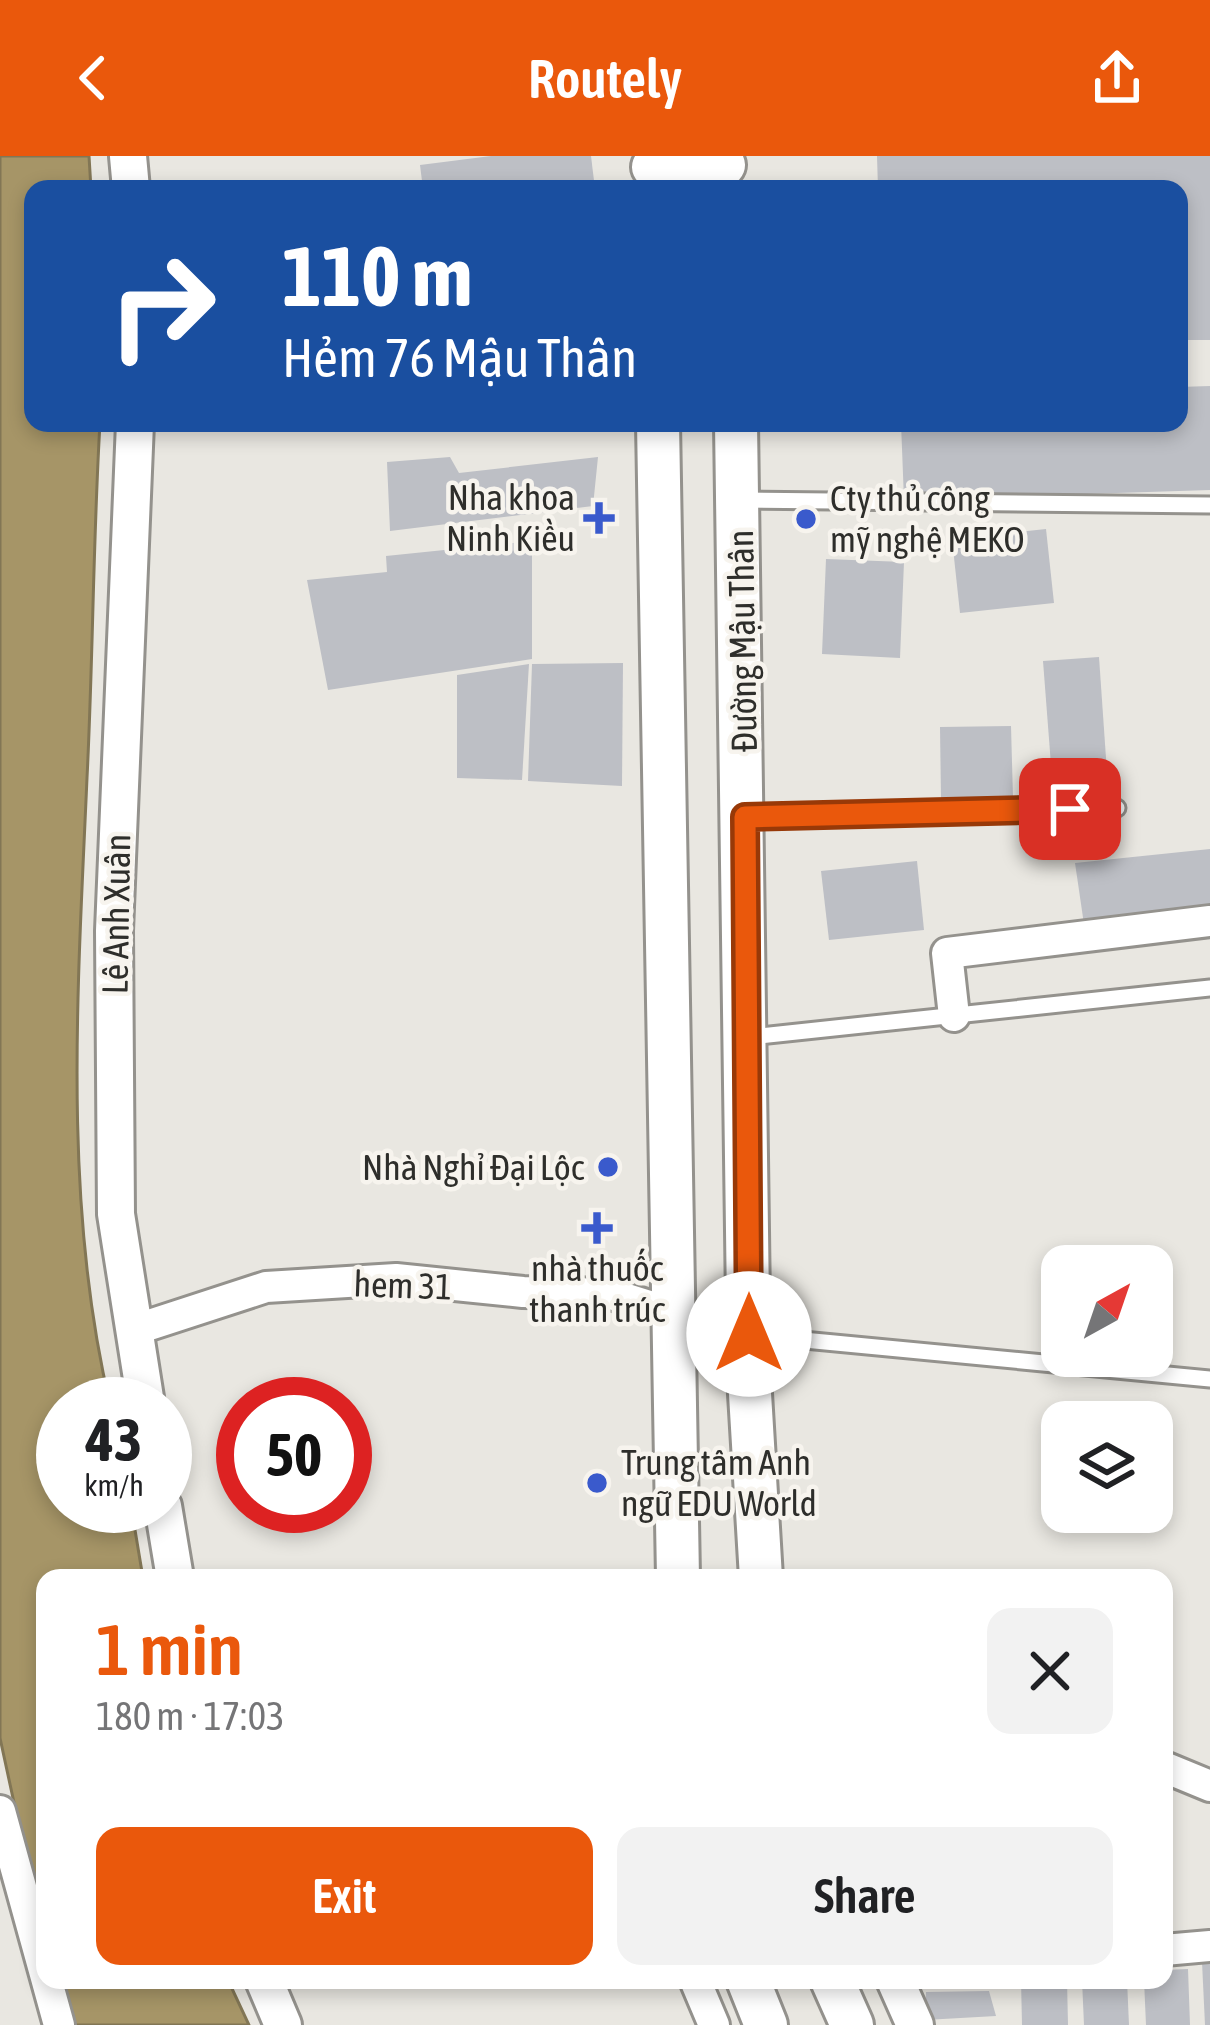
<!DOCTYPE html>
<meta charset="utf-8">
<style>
:root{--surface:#fff;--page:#f2f2f2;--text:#202124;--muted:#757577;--accent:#ea580c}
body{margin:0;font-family:"Asap Condensed",sans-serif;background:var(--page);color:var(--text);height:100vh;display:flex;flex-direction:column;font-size:45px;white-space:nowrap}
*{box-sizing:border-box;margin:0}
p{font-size:39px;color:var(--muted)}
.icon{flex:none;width:66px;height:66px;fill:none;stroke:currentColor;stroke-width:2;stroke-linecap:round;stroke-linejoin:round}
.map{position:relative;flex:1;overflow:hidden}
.drawer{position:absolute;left:36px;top:1413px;width:1137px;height:420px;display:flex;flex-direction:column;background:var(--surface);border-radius:24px;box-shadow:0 6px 18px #0003}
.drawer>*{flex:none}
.hud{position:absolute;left:24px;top:24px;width:1164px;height:252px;border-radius:24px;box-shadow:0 6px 18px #0003;background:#1a4fa0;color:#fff;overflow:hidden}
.needle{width:78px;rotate:40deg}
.tools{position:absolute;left:1041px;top:1089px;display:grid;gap:24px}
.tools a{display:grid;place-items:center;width:132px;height:132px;border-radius:24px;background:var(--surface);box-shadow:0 6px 18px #0003;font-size:60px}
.speed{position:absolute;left:36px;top:1221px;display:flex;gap:24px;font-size:60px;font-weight:700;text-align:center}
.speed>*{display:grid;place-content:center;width:156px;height:156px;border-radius:50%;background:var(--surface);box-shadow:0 6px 18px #0003;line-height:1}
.speed small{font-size:30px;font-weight:400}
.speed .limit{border:18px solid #d22;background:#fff;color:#111}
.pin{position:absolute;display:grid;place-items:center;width:102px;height:102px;color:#fff;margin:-51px;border-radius:24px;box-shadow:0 6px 18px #0006}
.me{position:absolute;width:132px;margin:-66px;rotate:0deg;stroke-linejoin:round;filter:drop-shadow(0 0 9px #0008)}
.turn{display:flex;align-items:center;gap:42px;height:252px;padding:0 60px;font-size:54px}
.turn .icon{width:156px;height:156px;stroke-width:2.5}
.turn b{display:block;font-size:84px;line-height:102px}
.round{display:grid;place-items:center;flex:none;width:126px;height:126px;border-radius:24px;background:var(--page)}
.overview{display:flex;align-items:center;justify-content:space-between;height:204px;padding:0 60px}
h1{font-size:72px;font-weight:600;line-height:90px;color:var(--accent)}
.action{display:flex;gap:24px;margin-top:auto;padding:24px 60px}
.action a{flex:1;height:138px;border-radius:24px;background:var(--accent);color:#fff;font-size:48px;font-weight:600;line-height:138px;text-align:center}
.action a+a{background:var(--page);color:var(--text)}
header{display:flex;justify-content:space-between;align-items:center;height:156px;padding:0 60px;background:var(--accent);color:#fff;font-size:54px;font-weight:600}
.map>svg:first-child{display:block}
</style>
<header><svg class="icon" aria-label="back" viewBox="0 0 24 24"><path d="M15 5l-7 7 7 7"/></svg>Routely<svg class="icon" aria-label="share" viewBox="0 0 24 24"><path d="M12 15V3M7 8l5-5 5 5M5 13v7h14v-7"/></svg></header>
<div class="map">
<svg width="1210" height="1869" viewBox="0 0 1210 1869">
<rect width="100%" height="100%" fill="#e9e7e1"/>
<!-- water -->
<g fill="#a69567" stroke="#827655" stroke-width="3">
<path d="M0,0H89L91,33H33V267H100C93,385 93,504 87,622C78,828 62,1046 110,1248H63V1350H131L143,1422H45V1790L0,1582Z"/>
<polygon points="54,1824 228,1824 249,1869 71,1869"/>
</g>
<!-- building -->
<g fill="#bdbfc5">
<polygon points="491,0 591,0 595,33 423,33 420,9"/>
<polygon points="877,0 1210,0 1210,184 1179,184 1179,33 878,33"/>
<polygon points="1210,230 1210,334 904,344 901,267 1179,267 1179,231"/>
<polygon points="450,301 459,317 598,301 593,350 390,375 387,306"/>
<polygon points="1046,373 1054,447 960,457 952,383"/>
<polygon points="532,385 532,503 328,534 307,424 387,416 386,400"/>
<polygon points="826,403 904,406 900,502 822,498"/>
<polygon points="1099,501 1108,631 1053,635 1043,505"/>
<polygon points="623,507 622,630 528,625 532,508"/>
<polygon points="529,508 522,624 457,622 457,519"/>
<polygon points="1011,570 1013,642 941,643 940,571"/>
<polygon points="1210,693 1210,764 1086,782 1075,707"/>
<polygon points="917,705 924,774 829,784 821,715"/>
<polygon points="1202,1806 1210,1806 1210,1869 1205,1869"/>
<polygon points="1188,1813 1190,1869 1146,1869 1144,1824 1164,1824 1164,1814"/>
<polygon points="1021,1824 1067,1824 1068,1869 1022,1869"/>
<polygon points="1082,1824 1127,1824 1129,1869 1084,1869"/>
<polygon points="989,1835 996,1860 925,1864 926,1836"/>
</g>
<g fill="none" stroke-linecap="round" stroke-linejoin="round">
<defs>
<g id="service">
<polyline points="739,344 1210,349"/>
<polyline points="745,661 1117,652"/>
<polyline points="750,881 1210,832"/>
<polyline points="752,1179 1210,1223"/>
</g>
<g id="minor">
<polyline points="954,860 947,797 1210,765"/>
<polyline points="134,1174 266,1131 396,1123 523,1136 611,1138 675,1158"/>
<polyline points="1164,1611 1210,1630"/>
<polyline points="0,1655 59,1869"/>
<polyline points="1164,1794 1210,1790"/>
<polyline points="695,1824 714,1869"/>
</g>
<g id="tertiary">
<polyline points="128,0 131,33"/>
<polyline points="135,267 114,775 116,1058 146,1248"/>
<polyline points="163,1350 175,1422"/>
<polyline points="264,1824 283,1869"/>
<polyline points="895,1824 915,1869"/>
</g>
<g id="secondary">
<polyline points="653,11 724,9"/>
<polyline points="658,267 678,1422"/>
<polyline points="736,267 749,1221 761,1422"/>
<polyline points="748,1824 766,1869"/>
<polyline points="832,1824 852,1869"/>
</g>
</defs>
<!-- service casing -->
<use href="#service" stroke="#94928d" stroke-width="21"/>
<!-- minor casing -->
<use href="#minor" stroke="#94928d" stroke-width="36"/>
<!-- tertiary casing -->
<use href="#tertiary" stroke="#94928d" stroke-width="42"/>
<!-- secondary casing -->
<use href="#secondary" stroke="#94928d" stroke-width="48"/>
<!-- service -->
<use href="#service" stroke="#fff" stroke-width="15"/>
<!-- minor -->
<use href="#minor" stroke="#fff" stroke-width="30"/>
<!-- tertiary -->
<use href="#tertiary" stroke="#fff" stroke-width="36"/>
<!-- secondary -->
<use href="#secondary" stroke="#fff" stroke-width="42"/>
</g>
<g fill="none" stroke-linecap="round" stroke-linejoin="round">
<defs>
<polyline id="route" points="749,1178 745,661 1070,653"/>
</defs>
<!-- route casing -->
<use href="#route" stroke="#983908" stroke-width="30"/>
<!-- route -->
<use href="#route" stroke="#ea580c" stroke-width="21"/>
</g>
<!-- markers -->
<g fill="#3a5acc" stroke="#f7f4ee" stroke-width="4.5">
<path d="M593 344h12v12h12v12h-12v12h-12v-12h-12v-12h12z"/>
<circle cx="806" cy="363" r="12"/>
<circle cx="608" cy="1011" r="12"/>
<path d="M591 1054h12v12h12v12h-12v12h-12v-12h-12v-12h12z"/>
<circle cx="597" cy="1327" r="12"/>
</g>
<g text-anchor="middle" stroke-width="9" stroke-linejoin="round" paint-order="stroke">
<!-- poi labels -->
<g font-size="36" fill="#2e2e2b" stroke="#f7f4ee" text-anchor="end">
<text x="575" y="354">Nha khoa<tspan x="575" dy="41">Ninh Kiều</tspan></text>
<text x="830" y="355" text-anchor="start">Cty thủ công<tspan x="830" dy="41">mỹ nghệ MEKO</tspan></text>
<text x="584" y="1024">Nhà Nghỉ Đại Lộc</text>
<text x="597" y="1125" text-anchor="middle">nhà thuốc<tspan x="597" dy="41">thanh trúc</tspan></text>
<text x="621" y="1319" text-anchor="start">Trung tâm Anh<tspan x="621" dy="41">ngữ EDU World</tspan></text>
</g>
<!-- street labels -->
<g font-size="36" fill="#2e2e2b" stroke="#f7f4ee">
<text transform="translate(742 485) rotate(-91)" y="13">Đường Mậu Thân</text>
<text transform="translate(116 758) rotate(-89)" y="13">Lê Anh Xuân</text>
<text transform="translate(403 1129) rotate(2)" y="13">hem 31</text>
</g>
</g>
</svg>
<div class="tools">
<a><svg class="needle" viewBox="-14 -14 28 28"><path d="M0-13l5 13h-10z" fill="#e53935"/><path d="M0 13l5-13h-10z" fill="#757577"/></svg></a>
<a><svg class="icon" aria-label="layers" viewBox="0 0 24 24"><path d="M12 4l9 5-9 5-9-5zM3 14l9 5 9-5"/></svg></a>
</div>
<div class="speed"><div>43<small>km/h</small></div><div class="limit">50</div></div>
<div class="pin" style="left:1070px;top:653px;background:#d93025"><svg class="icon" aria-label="arrive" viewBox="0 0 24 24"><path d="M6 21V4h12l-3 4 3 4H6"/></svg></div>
<svg class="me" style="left:749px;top:1178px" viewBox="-20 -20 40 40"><circle r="19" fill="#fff"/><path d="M0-13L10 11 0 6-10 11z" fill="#ea580c"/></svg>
<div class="hud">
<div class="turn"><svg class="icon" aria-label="right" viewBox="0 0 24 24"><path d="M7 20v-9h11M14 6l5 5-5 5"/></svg><div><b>110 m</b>Hẻm 76 Mậu Thân</div></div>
</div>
<section class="drawer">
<div class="overview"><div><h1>1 min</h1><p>180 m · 17:03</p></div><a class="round"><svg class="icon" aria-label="close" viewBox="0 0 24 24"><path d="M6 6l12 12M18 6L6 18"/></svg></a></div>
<div class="action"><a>Exit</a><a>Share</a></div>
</section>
</div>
